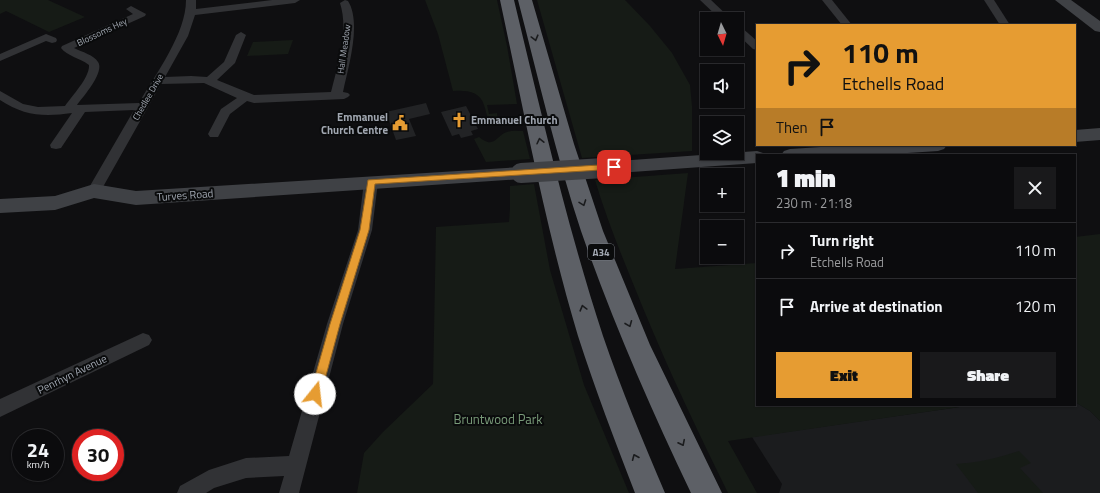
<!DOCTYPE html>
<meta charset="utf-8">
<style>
:root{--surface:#0b0b0d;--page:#19191b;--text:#f1f3f6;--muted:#9a9b9d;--line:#2b2b2e;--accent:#e69c32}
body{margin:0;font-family:"Titillium Web",sans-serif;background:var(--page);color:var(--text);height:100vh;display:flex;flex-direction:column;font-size:15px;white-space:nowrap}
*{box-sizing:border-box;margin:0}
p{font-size:13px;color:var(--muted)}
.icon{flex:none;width:22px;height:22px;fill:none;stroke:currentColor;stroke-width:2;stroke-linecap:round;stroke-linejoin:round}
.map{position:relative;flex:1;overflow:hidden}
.panel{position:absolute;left:756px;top:154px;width:320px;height:252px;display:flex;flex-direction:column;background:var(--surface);border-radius:0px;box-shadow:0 1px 3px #0004,0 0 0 1px var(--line)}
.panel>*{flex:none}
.top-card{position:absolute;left:756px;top:24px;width:320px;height:122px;border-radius:0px;box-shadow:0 1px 3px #0004,0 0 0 1px var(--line);background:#e69c32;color:#111;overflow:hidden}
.needle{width:26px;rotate:175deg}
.controls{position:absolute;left:700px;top:12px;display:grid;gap:8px}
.controls a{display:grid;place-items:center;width:44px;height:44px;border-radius:0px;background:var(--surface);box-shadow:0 1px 3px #0004,0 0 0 1px var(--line);font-size:20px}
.speed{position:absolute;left:12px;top:429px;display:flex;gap:8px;font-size:20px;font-weight:700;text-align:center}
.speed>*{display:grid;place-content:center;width:52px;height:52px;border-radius:50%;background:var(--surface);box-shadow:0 1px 3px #0004,0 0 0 1px var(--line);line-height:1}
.speed small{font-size:10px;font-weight:400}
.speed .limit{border:6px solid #d22;background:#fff;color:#111}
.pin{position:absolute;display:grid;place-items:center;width:34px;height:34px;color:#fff;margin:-17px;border-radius:8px;box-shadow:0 2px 6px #0006}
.me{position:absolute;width:44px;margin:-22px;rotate:16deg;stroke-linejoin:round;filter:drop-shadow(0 0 3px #0008)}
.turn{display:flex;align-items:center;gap:14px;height:84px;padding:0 20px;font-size:18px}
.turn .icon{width:52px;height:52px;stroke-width:2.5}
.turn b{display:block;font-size:28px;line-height:34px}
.then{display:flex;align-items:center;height:38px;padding:0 20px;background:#0003;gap:8px;font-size:15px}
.round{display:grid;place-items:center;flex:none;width:42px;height:42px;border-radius:0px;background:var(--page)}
.head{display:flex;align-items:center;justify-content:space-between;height:68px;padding:0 20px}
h1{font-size:24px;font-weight:800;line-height:30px}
.action{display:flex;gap:8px;margin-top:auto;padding:8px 20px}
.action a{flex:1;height:46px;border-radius:0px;background:var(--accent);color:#111;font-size:16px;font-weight:800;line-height:46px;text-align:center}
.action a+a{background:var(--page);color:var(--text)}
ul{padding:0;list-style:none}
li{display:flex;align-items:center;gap:12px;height:56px;padding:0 20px;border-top:1px solid var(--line)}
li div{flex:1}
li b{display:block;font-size:15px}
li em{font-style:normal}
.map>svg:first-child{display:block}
</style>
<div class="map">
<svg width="1100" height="493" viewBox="0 0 1100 493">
<rect width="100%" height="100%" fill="#0f0f11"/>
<!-- built -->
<polygon fill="#1b1c1e" points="1075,402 1090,411 1100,421 1100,493 779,493 782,484 752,437 973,405 1075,405"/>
<!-- green -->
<g fill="#161b16">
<polygon points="0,0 48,0 85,17 49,32 6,11 0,14"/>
<path d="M425,0H497L507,46L517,104L487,105L489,114L497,113L498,122L489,120C486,115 486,110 484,105C480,91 466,90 453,91L438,34Z"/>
<polygon points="537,0 625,0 650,26 672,53 690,85 692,106 692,151 582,158"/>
<polygon points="293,40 288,54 247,56 253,42"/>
<path d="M523,131L530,159L486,162L474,139L479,137C495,150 496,135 507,132C512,130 518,131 523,131Z"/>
<path d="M688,173L675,269L757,263V405H973L728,441L757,493H728C698,432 669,371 643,308C626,266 608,224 595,180Z"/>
<polygon points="534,184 550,270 584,385 629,493 357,493 364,453 383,432 433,384 436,227 509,222 510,208 510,186"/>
<polygon points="1100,234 1100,421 1090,411 1075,402 1075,237"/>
<path d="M1019,451L1031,463L1020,468L1043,493H978L956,464C978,463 998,458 1019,451Z"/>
</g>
<!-- building -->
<g fill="#222325">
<polygon points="426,103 430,114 409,119 416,136 396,140 386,112"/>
<polygon points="466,106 478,129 471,131 473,135 461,138 459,134 452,136 441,112"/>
</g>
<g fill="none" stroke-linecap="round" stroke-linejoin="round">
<!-- street -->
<g fill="#313235" fill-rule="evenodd">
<path d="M186,0H196V9L272,0H300L295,3L195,15L188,36L165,77L191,76L207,77L224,62L236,35L241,32L246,35L235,63L217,80L254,95L331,92C338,64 349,31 340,3L345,0L348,1C362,23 348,68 343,92L348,93L350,95L348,97L344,99L254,103L247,101L230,114L218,137H210L208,134L221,109L237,98L204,83L161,84L99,194L94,196L89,194L87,191L134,110L85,112L61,148L56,149L51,148L50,145L72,113C44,117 24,116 0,100V91L23,104L38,107L65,106C72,96 90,77 89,65C80,58 67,56 61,48L62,46L133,14L126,9L131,6L146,14L145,16L74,48C82,52 94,55 98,62C105,72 83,97 77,105L139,103C156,73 186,34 186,0Z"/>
<polygon points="700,0 711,0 731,19 720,19"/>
<polygon points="822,0 832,0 852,25 842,25"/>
<polygon points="984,0 994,0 1010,25 1000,25"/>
<polygon points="737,26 741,27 757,41 757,50 753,49 737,34"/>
<polygon points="46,34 56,38 57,40 56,42 52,43 46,41 0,61 0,54"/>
<polygon points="371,177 376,179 378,182 372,230 343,324 299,493 279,493 284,476 246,478 214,488 206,493 177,493 180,486 209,470 246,458 289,456 327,324 358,230 364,182 366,179"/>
<polygon points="143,333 149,335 152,340 149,345 0,417 0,399"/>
</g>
<!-- secondary -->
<g fill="#3f4145" fill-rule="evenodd">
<polygon points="1055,0 1071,0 1100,21 1100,32 1095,31"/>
<polygon points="1100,128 1100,140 1075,142 1075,130"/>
<polygon points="851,145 947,145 944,149 938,151 877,155 781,155 784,151 790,149"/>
<polygon points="757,151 763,153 765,155 757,155 757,163 604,174 597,172 595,168 597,164 604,162"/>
<polygon points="521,167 528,169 530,173 528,177 521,179 136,205 94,198 55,210 0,213 0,199 55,196 94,184 136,191"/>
</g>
<!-- highway -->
<g fill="#5d6066" fill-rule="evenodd">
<path d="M500,0H514C541,112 567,226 603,336C621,389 643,441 665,493H635C615,441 595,389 578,336C545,226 524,112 500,0Z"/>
<path d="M518,0H532L574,144L603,231L650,345L722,493H691C650,407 612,320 581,231C556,155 538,77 518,0Z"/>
</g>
<!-- secondary-bridge -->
<polyline stroke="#3f4145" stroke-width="20" points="521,173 604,168"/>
</g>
<!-- one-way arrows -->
<defs><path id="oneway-chevron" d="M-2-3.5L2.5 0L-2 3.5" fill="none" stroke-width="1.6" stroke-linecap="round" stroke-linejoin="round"/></defs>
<g stroke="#1b1c1e">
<use href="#oneway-chevron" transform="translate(535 38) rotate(75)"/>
<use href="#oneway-chevron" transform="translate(540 141) rotate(-103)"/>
<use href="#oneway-chevron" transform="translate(583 203) rotate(70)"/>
<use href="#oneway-chevron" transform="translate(583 308) rotate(-105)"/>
<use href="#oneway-chevron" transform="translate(629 324) rotate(68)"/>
<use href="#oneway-chevron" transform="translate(682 443) rotate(64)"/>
<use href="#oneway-chevron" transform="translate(635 457) rotate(-113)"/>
</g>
<!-- route -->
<polygon fill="#e69c32" stroke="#966520" points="614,164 617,165 617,169 375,184 369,230 340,324 321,394 319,398 315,399 311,398 310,394 330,324 360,230 368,180"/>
<!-- icons -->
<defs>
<symbol id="church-bare" viewBox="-9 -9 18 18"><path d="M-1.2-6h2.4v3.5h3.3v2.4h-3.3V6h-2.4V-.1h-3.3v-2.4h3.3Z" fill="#e69c32" stroke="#0a0b0c" stroke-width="2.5" paint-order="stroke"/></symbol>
<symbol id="civic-bare" viewBox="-9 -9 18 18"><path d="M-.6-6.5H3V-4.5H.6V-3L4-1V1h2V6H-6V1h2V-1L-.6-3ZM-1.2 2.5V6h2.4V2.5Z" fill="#e69c32" stroke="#0a0b0c" stroke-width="2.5" paint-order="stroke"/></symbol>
</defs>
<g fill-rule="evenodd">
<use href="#church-bare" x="448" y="109" width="22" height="22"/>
<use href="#civic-bare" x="389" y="112" width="22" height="22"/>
</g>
<g text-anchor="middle" stroke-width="4" stroke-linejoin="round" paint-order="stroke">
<!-- far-street labels -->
<g font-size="9" fill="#a1a7b1" stroke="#0a0b0c">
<text transform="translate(102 32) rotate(-25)" y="3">Blossoms Hey</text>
<text transform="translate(344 49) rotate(-82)" y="3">Hall Meadow</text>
<text transform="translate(148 97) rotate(-60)" y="3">Chedlee Drive</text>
</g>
<!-- shield labels -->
<rect fill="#0a0b0c" stroke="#747880" stroke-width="1" x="588" y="244" width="26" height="16" rx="3"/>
<g font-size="10" font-weight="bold" fill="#a1a7b1">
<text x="601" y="256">A34</text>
</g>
<!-- poi labels -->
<g font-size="11" font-weight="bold" fill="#a1a7b1" stroke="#0a0b0c" text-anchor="end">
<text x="388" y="121">Emmanuel<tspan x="388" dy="13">Church Centre</tspan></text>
<text x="471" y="124" text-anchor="start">Emmanuel Church</text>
</g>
<!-- street labels -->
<g font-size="11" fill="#a1a7b1" stroke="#0a0b0c">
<text transform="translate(185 195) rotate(-4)" y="4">Turves Road</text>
<text transform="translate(72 374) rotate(-26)" y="4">Penrhyn Avenue</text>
</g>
<!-- near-park labels -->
<g font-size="13" fill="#799b79" stroke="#0a0b0c">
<text x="498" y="424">Bruntwood Park</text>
</g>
</g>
</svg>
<div class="controls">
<a><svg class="needle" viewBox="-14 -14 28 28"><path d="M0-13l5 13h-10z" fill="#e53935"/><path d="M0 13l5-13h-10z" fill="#9a9b9d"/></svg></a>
<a><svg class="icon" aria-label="sound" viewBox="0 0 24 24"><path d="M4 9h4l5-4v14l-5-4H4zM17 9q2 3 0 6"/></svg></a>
<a><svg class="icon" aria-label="layers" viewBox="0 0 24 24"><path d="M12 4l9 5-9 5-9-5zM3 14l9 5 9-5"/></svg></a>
<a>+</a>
<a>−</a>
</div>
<div class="speed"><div>24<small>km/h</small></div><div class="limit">30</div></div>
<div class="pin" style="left:614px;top:167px;background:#d93025"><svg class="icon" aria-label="arrive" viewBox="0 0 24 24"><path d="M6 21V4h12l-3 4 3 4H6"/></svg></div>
<svg class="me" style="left:315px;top:394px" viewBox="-20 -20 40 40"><circle r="19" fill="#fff"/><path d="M0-13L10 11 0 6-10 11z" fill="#e69c32"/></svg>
<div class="top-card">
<div class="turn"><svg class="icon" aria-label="right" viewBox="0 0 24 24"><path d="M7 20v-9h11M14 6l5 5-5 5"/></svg><div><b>110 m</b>Etchells Road</div></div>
<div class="then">Then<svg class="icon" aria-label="arrive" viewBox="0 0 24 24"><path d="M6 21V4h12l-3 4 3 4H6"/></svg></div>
</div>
<section class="panel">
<div class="head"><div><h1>1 min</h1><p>230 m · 21:18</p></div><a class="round"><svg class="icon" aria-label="close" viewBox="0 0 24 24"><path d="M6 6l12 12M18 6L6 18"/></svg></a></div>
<ul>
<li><svg class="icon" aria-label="right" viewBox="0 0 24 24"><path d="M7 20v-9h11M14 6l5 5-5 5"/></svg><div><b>Turn right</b><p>Etchells Road</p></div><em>110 m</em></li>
<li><svg class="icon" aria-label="arrive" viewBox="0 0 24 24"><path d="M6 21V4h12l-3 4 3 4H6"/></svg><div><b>Arrive at destination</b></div><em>120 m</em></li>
</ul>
<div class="action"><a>Exit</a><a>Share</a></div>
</section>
</div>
